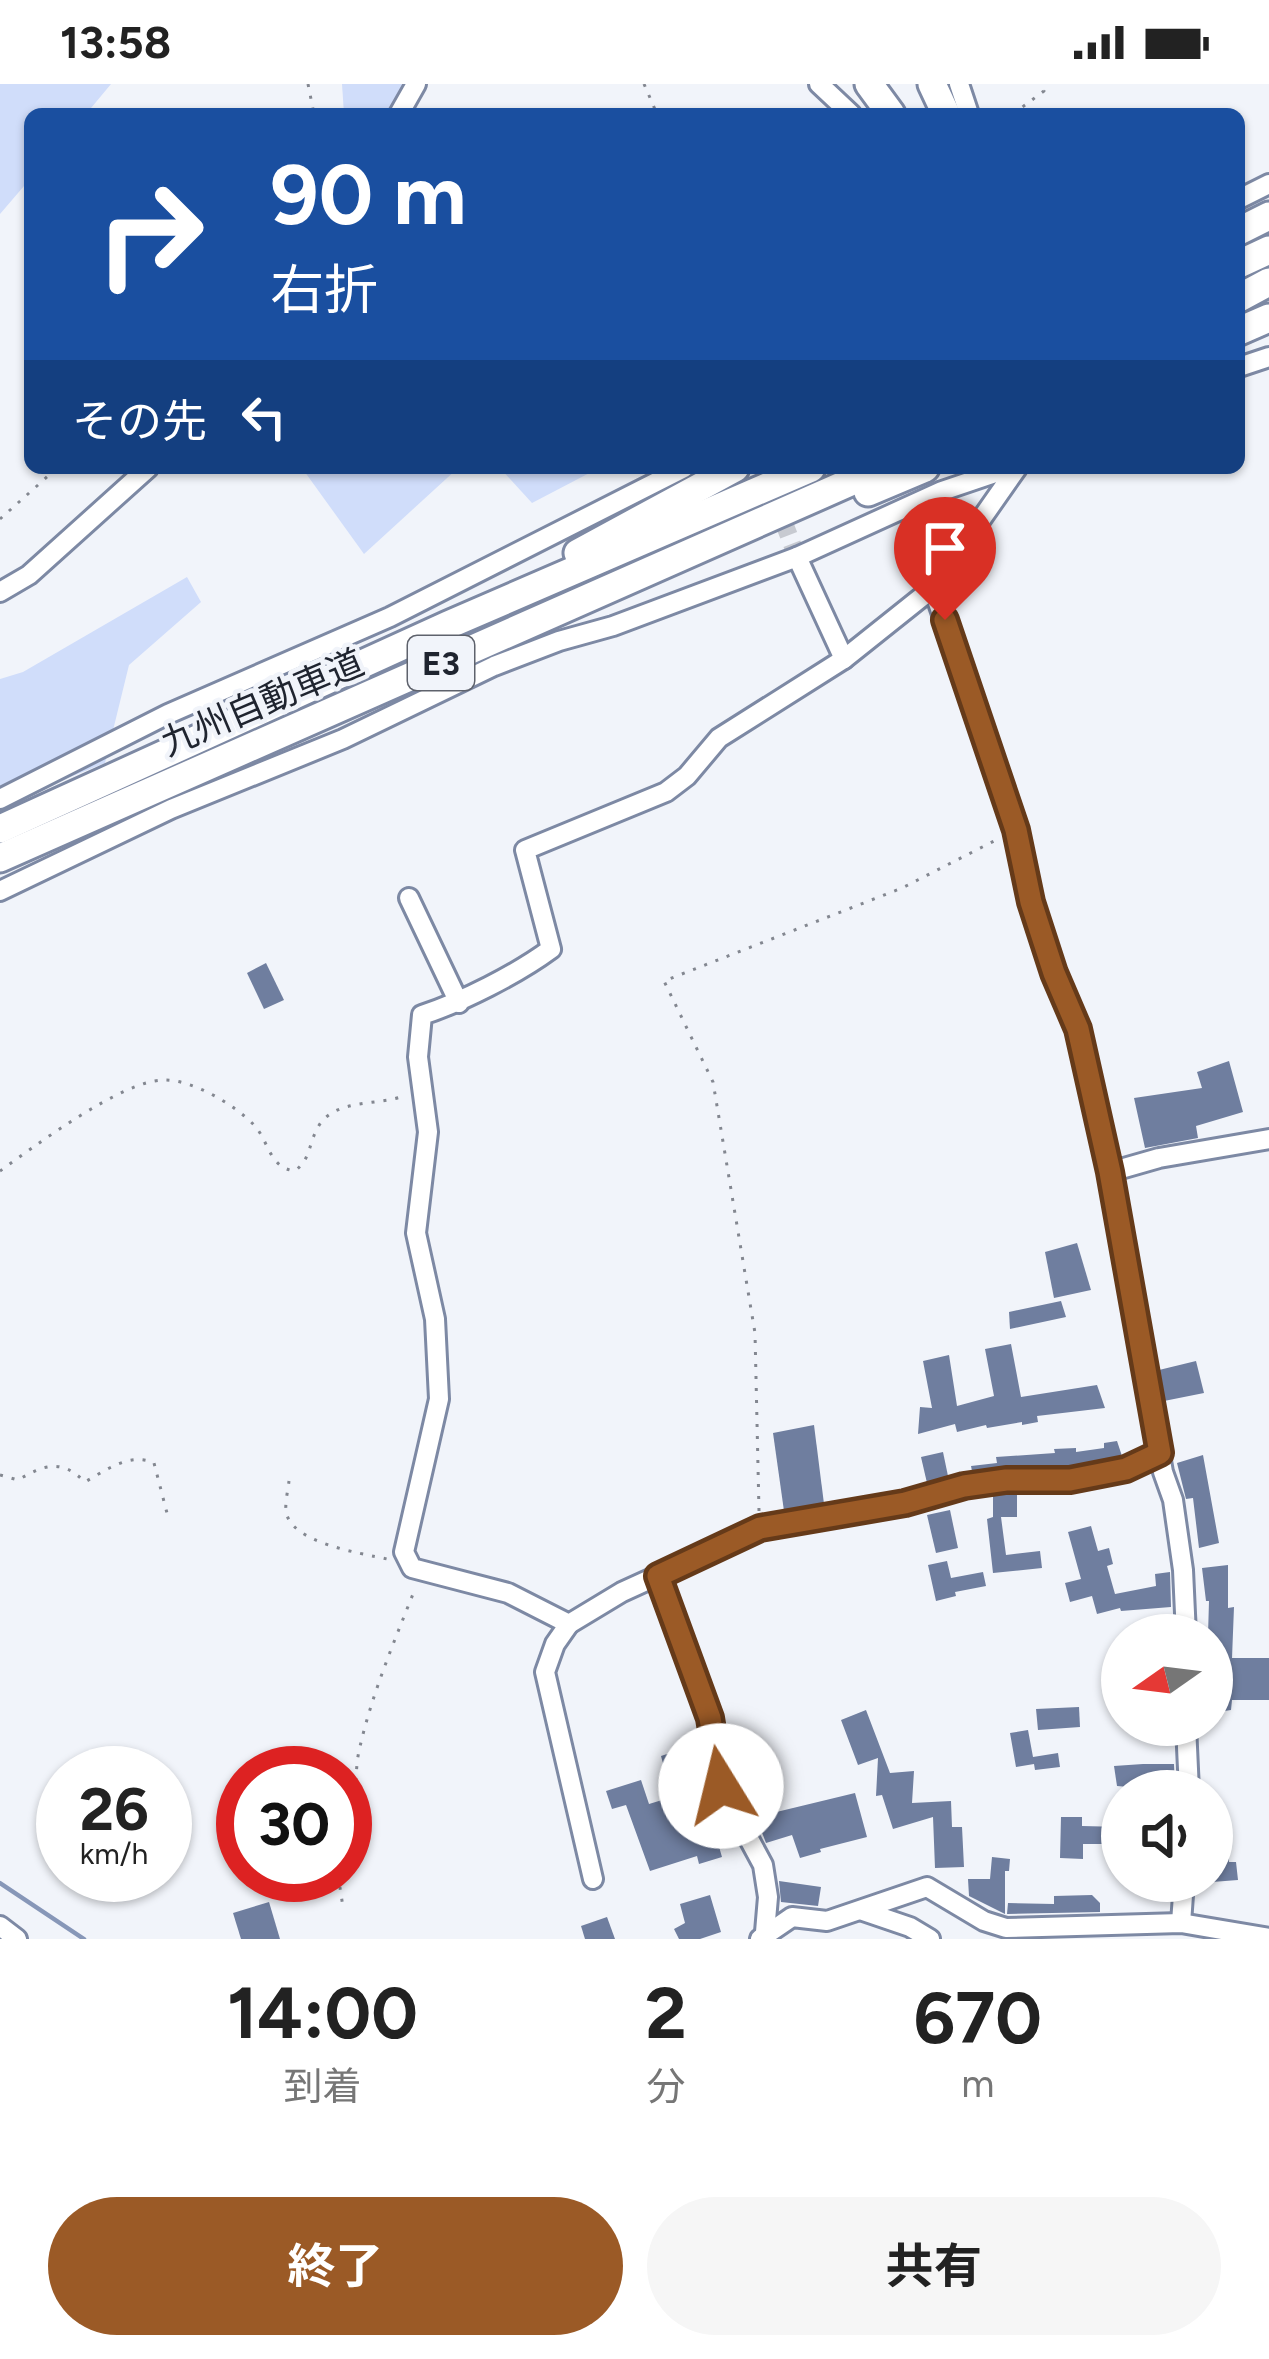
<!DOCTYPE html>
<html lang="ja">
<meta charset="utf-8">
<style>
:root{--surface:#fff;--page:#f6f6f6;--text:#222;--muted:#767676;--accent:#9b5a26}
body{margin:0;font-family:Figtree,"Noto Sans JP",sans-serif;background:var(--page);color:var(--text);height:100vh;display:flex;flex-direction:column;font-size:45px;white-space:nowrap}
*{box-sizing:border-box;margin:0}
p{font-size:39px;color:var(--muted)}
.icon{flex:none;width:66px;height:66px;fill:none;stroke:currentColor;stroke-width:2;stroke-linecap:round;stroke-linejoin:round}
.map{position:relative;height:1855px;overflow:hidden}
.sheet{display:flex;flex-direction:column;background:var(--surface);flex:1}
.sheet>*{flex:none}
.hud{position:absolute;left:24px;top:24px;width:1221px;height:366px;border-radius:18px;box-shadow:0 3px 9px #0004;background:#1a4fa0;color:#fff;overflow:hidden}
.needle{width:78px;rotate:256deg}
.tools{position:absolute;left:1101px;top:1530px;display:grid;gap:24px}
.tools a{display:grid;place-items:center;width:132px;height:132px;border-radius:50%;background:var(--surface);box-shadow:0 3px 9px #0004;font-size:60px}
.speed{position:absolute;left:36px;top:1662px;display:flex;gap:24px;font-size:60px;font-weight:700;text-align:center}
.speed>*{display:grid;place-content:center;width:156px;height:156px;border-radius:50%;background:var(--surface);box-shadow:0 3px 9px #0004;line-height:1}
.speed small{font-size:30px;font-weight:400}
.speed .limit{border:18px solid #d22;background:#fff;color:#111}
.pin{position:absolute;display:grid;place-items:center;width:102px;height:102px;color:#fff;margin:-123px -51px;border-radius:50% 50% 50% 0;rotate:-45deg;box-shadow:0 0 12px #0007}
.pin .icon{rotate:45deg}
.me{position:absolute;width:132px;margin:-66px;rotate:351deg;stroke-linejoin:round;filter:drop-shadow(0 0 9px #0008)}
.turn{display:flex;align-items:center;gap:42px;height:252px;padding:0 48px;font-size:54px}
.turn .icon{width:156px;height:156px;stroke-width:2.5}
.turn b{display:block;font-size:84px;line-height:102px}
.then{display:flex;align-items:center;height:114px;padding:0 48px;background:#0003;gap:24px;font-size:45px}
.eta{display:flex;justify-content:space-evenly;align-items:center;height:204px;text-align:center}
.eta b{font-size:72px;font-weight:700;line-height:84px}
.action{display:flex;gap:24px;margin-top:auto;padding:24px 48px}
.action a{flex:1;height:138px;border-radius:72px;background:var(--accent);color:#fff;font-size:48px;font-weight:700;line-height:138px;text-align:center}
.action a+a{background:var(--page);color:var(--text)}
.status{display:flex;justify-content:space-between;align-items:center;height:84px;padding:0 60px;background:var(--surface);direction:ltr}
.status svg{height:33px;fill:currentColor}
.map>svg:first-child{display:block}
</style>
<div class="status"><b>13:58</b><svg viewBox="0 0 49 12"><path d="M0 12V9h3v3zM5 12V6h3v6zM10 12V3h3v9zM15 12V0h3v12zM26 1h20v11H26zM47 4h2v5h-2z"/></svg></div>
<div class="map">
<svg width="1269" height="1855" viewBox="0 0 1269 1855">
<rect width="100%" height="100%" fill="#f1f4fa"/>
<!-- green -->
<g fill="#d0ddfa">
<polygon points="0,0 111,0 86,30 30,30 30,95 0,130"/>
<polygon points="342,0 407,0 389,30 344,30"/>
<polygon points="302,384 458,384 364,470"/>
<polygon points="500,384 599,384 532,419"/>
<polygon points="187,493 201,518 129,581 105,679 0,721 0,595 23,588"/>
</g>
<g fill="none" stroke-linecap="round" stroke-linejoin="round">
<!-- stream -->
<polyline stroke="#8797b8" stroke-width="4.5" points="0,1799 84,1855"/>
</g>
<!-- building -->
<g fill="#6f7e9f">
<polygon points="266,879 284,916 264,925 247,889"/>
<polygon points="1229,977 1243,1028 1196,1042 1198,1054 1145,1064 1134,1014 1202,1004 1197,988"/>
<polygon points="1077,1159 1091,1206 1054,1214 1045,1168"/>
<polygon points="1061,1217 1066,1233 1010,1245 1009,1228"/>
<polygon points="1011,1260 1021,1313 1097,1301 1105,1324 1037,1332 1038,1338 1022,1341 1022,1338 987,1344 986,1341 957,1348 955,1340 918,1350 920,1323 932,1324 923,1277 949,1271 957,1322 994,1312 985,1265"/>
<polygon points="1196,1277 1204,1309 1164,1317 1159,1286"/>
<polygon points="814,1341 824,1420 784,1427 773,1349"/>
<polygon points="1117,1357 1122,1372 1069,1382 1006,1382 972,1387 971,1382 997,1379 996,1373 1055,1369 1054,1365 1076,1364 1076,1368 1104,1364 1104,1359"/>
<polygon points="943,1368 948,1392 927,1399 921,1373"/>
<polygon points="1203,1371 1219,1459 1199,1464 1193,1414 1186,1415 1177,1379"/>
<polygon points="1017,1409 1017,1433 1001,1433 1006,1471 1040,1467 1042,1484 993,1489 987,1435 993,1433 993,1412"/>
<polygon points="950,1426 958,1464 936,1469 927,1431"/>
<polygon points="1091,1442 1098,1467 1109,1464 1113,1480 1107,1482 1115,1510 1156,1502 1155,1490 1170,1488 1171,1523 1121,1527 1120,1524 1097,1530 1092,1512 1070,1518 1065,1499 1081,1495 1068,1448"/>
<polygon points="947,1477 951,1494 983,1488 986,1502 955,1508 956,1512 936,1517 928,1481"/>
<polygon points="1228,1481 1228,1524 1234,1523 1232,1574 1269,1574 1269,1616 1232,1616 1231,1626 1212,1629 1212,1551 1208,1551 1209,1517 1206,1517 1202,1484"/>
<polygon points="1079,1623 1080,1643 1038,1646 1036,1625"/>
<polygon points="866,1626 890,1689 914,1687 912,1719 951,1717 952,1743 962,1743 964,1783 935,1784 933,1733 893,1745 882,1711 876,1712 878,1674 858,1681 841,1636"/>
<polygon points="1028,1646 1033,1673 1058,1669 1060,1683 1035,1686 1034,1680 1016,1683 1010,1649"/>
<polygon points="679,1666 688,1698 681,1700 695,1747 713,1742 722,1773 699,1780 697,1772 650,1787 626,1721 612,1725 606,1707 641,1696 649,1720 672,1713 661,1672"/>
<polygon points="1143,1680 1174,1680 1175,1707 1117,1702 1114,1682"/>
<polygon points="855,1709 867,1753 820,1765 821,1768 800,1774 792,1751 766,1759 756,1733"/>
<polygon points="1061,1733 1082,1733 1082,1742 1122,1743 1122,1760 1083,1760 1083,1775 1060,1774"/>
<polygon points="1228,1760 1229,1778 1236,1778 1238,1796 1212,1798 1212,1761"/>
<polygon points="992,1773 1010,1775 1009,1787 1005,1787 1005,1830 969,1812 968,1795 990,1795"/>
<polygon points="779,1797 821,1803 818,1822 781,1818"/>
<polygon points="710,1811 721,1848 700,1855 679,1855 674,1845 685,1839 680,1820"/>
<polygon points="1092,1811 1100,1819 1100,1828 1007,1830 1008,1819 1054,1820 1054,1812"/>
<polygon points="269,1818 280,1855 241,1855 233,1829"/>
<polygon points="607,1833 615,1855 585,1855 581,1842"/>
</g>
<g fill="none" stroke-linecap="round" stroke-linejoin="round">
<!-- minor-tunnel -->
<polyline stroke="#c7cad1" stroke-width="18" stroke-dasharray="18 9" stroke-linecap="butt" points="763,384 797,473"/>
<defs>
<g id="minor">
<polyline points="819,0 851,30"/>
<polyline points="959,0 969,30"/>
<polyline points="399,30 416,0"/>
<polyline points="1239,115 1269,100"/>
<polyline points="1239,283 1269,273"/>
<path d="M1017,384L933,504L844,575L719,654L687,692L666,708L525,766L551,865C517,890 462,918 422,931L418,973L428,1048L416,1149L435,1235L439,1315L404,1468L412,1484L508,1509L569,1540L622,1508L760,1445L905,1419L964,1402L1006,1396H1070L1126,1385L1160,1369"/>
<polyline points="797,473 844,575"/>
<polyline points="933,504 1016,746 1031,818 1054,889 1078,945 1110,1088 1163,1388 1173,1416 1183,1486 1186,1551"/>
<polyline points="0,508 29,491 148,384"/>
<polyline points="0,715 168,630 390,533 684,384"/>
<polyline points="0,807 171,725 343,655 494,582 559,557 613,542 797,473 942,407 1010,384"/>
<polyline points="409,814 459,919"/>
<polyline points="1110,1088 1159,1074 1269,1055"/>
<polyline points="658,1492 710,1634 721,1703 763,1781 768,1813 765,1848"/>
<polyline points="569,1540 555,1560 545,1588 593,1795"/>
<polyline points="1186,1641 1189,1707"/>
<polyline points="863,1827 910,1843 930,1855"/>
<polyline points="1181,1839 1184,1797"/>
<polyline points="0,1842 17,1855"/>
<polyline points="760,1855 792,1833 827,1837 927,1803 984,1837 1006,1844 1181,1839 1269,1854"/>
</g>
<g id="highway">
<polyline points="869,0 891,30"/>
<polyline points="932,0 946,30"/>
<polyline points="1239,147 1269,132"/>
<polyline points="1239,180 1269,166"/>
<polyline points="1239,214 1269,198"/>
<polyline points="1239,247 1269,234"/>
<polyline points="868,408 925,384"/>
<polyline points="578,469 735,384"/>
<polyline points="0,745 448,541 811,384"/>
<polyline points="0,774 882,384"/>
</g>
</defs>
<!-- minor casing -->
<use href="#minor" stroke="#7d89a4" stroke-width="24"/>
<!-- highway casing -->
<use href="#highway" stroke="#7d89a4" stroke-width="33"/>
<!-- path -->
<g stroke="#838790" stroke-width="3" stroke-dasharray="3 9" stroke-linecap="butt">
<polyline points="308,0 314,30"/>
<polyline points="644,0 657,30"/>
<polyline points="1013,30 1044,7 1039,0"/>
<polyline points="0,435 57,384"/>
<path d="M0,1087C35,1062 121,997 163,996C191,995 234,1020 254,1041C269,1057 269,1084 295,1087C311,1074 308,1062 317,1045C332,1014 377,1022 404,1012"/>
<path d="M0,1391L18,1396C44,1381 61,1374 85,1398C106,1386 130,1368 154,1379L168,1433"/>
<path d="M289,1397C288,1406 285,1418 286,1427C290,1459 360,1469 387,1475"/>
<polyline points="759,1427 755,1249 713,998 664,897 902,804 998,755"/>
<path d="M345,1731C359,1712 354,1690 359,1667C371,1612 394,1558 415,1505"/>
<polyline points="338,1791 343,1823"/>
</g>
<!-- minor -->
<use href="#minor" stroke="#fff" stroke-width="18"/>
<!-- highway -->
<use href="#highway" stroke="#fff" stroke-width="27"/>
</g>
<g fill="none" stroke-linecap="round" stroke-linejoin="round">
<defs>
<polyline id="route" points="721,1702 710,1634 658,1492 760,1444 905,1419 964,1402 1006,1396 1070,1396 1126,1385 1160,1369 1110,1088 1078,945 1054,889 1031,818 1016,746 945,536"/>
</defs>
<!-- route casing -->
<use href="#route" stroke="#653a19" stroke-width="30"/>
<!-- route -->
<use href="#route" stroke="#9b5a26" stroke-width="21"/>
</g>
<g text-anchor="middle" stroke-width="9" stroke-linejoin="round" paint-order="stroke">
<!-- shield labels -->
<rect fill="#f1f4fa" stroke="#5e626c" stroke-width="3" x="408" y="552" width="66" height="54" rx="9"/>
<g font-size="33" font-weight="bold" fill="#1f242f">
<text x="441" y="591">E3</text>
</g>
<!-- street labels -->
<g font-size="36" fill="#1f242f" stroke="#f1f4fa">
<text transform="translate(262 618) rotate(-23)" y="13">九州自動車道</text>
</g>
</g>
</svg>
<div class="tools">
<a><svg class="needle" viewBox="-14 -14 28 28"><path d="M0-13l5 13h-10z" fill="#e53935"/><path d="M0 13l5-13h-10z" fill="#767676"/></svg></a>
<a><svg class="icon" aria-label="sound" viewBox="0 0 24 24"><path d="M4 9h4l5-4v14l-5-4H4zM17 9q2 3 0 6"/></svg></a>
</div>
<div class="speed"><div>26<small>km/h</small></div><div class="limit">30</div></div>
<div class="pin" style="left:945px;top:536px;background:#d93025"><svg class="icon" aria-label="arrive" viewBox="0 0 24 24"><path d="M6 21V4h12l-3 4 3 4H6"/></svg></div>
<svg class="me" style="left:721px;top:1702px" viewBox="-20 -20 40 40"><circle r="19" fill="#fff"/><path d="M0-13L10 11 0 6-10 11z" fill="#9b5a26"/></svg>
<div class="hud">
<div class="turn"><svg class="icon" aria-label="right" viewBox="0 0 24 24"><path d="M7 20v-9h11M14 6l5 5-5 5"/></svg><div><b>90 m</b>右折</div></div>
<div class="then">その先<svg class="icon" aria-label="left" viewBox="0 0 24 24"><path d="M17 20v-9H6M10 6l-5 5 5 5"/></svg></div>
</div>
</div>
<section class="sheet">
<div class="eta">
<div><b>14:00</b><p>到着</p></div>
<div><b>2</b><p>分</p></div>
<div><b>670</b><p>m</p></div>
</div>
<div class="action"><a>終了</a><a>共有</a></div>
</section>
